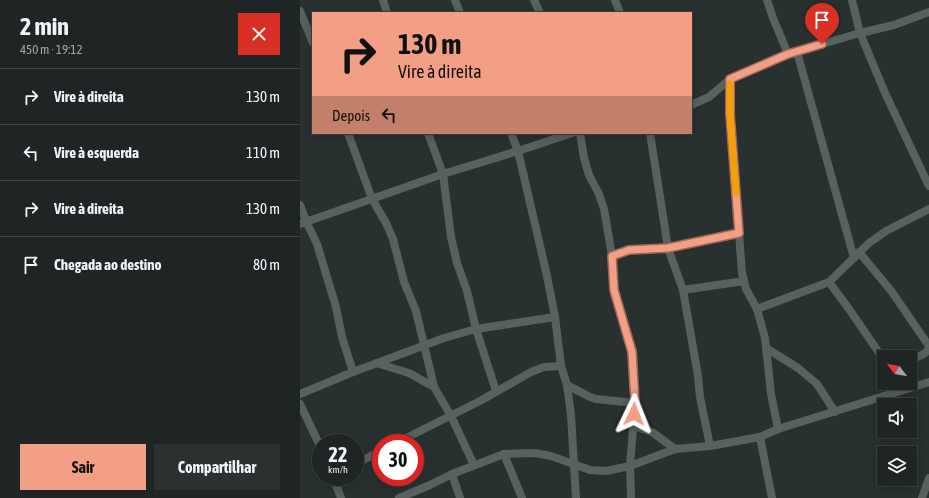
<!DOCTYPE html>
<html lang="pt">
<meta charset="utf-8">
<style>
:root{--surface:#1e2524;--page:#2b3131;--text:#f1f3f6;--muted:#a1a5a6;--line:#3c4241;--accent:#f39f85}
body{margin:0;font-family:"Asap Condensed",sans-serif;background:var(--page);color:var(--text);height:100vh;display:flex;flex-direction:column;font-size:15px;white-space:nowrap}
*{box-sizing:border-box;margin:0}
p{font-size:13px;color:var(--muted)}
.icon{flex:none;width:22px;height:22px;fill:none;stroke:currentColor;stroke-width:2;stroke-linecap:round;stroke-linejoin:round}
.map{position:relative;flex:1;overflow:hidden}
.drawer{display:flex;flex-direction:column;background:var(--surface);width:300px}
.drawer>*{flex:none}
.banner{position:absolute;left:12px;top:12px;width:380px;height:122px;border-radius:0px;box-shadow:0 2px 10px #0003,0 0 0 1px var(--line);background:#f39f85;color:#111;overflow:hidden}
.needle{width:26px;rotate:301deg}
.tools{position:absolute;left:577px;top:350px;display:grid;gap:8px}
.tools a{display:grid;place-items:center;width:40px;height:40px;border-radius:0px;background:var(--surface);box-shadow:0 2px 10px #0003,0 0 0 1px var(--line);font-size:20px}
.speed{position:absolute;left:12px;top:434px;display:flex;gap:8px;font-size:20px;font-weight:700;text-align:center}
.speed>*{display:grid;place-content:center;width:52px;height:52px;border-radius:50%;background:var(--surface);box-shadow:0 2px 10px #0003,0 0 0 1px var(--line);line-height:1}
.speed small{font-size:10px;font-weight:400}
.speed .limit{border:6px solid #d22;background:#fff;color:#111}
.pin{position:absolute;display:grid;place-items:center;width:34px;height:34px;color:#fff;margin:-41px -17px;border-radius:50% 50% 50% 0;rotate:-45deg;box-shadow:0 0 4px #0007}
.pin .icon{rotate:45deg}
.me{position:absolute;width:44px;margin:-22px;rotate:2deg;stroke-linejoin:round;filter:drop-shadow(0 0 3px #0008)}
.turn{display:flex;align-items:center;gap:14px;height:84px;padding:0 20px;font-size:18px}
.turn .icon{width:52px;height:52px;stroke-width:2.5}
.turn b{display:block;font-size:28px;line-height:34px}
.then{display:flex;align-items:center;height:38px;padding:0 20px;background:#0003;gap:8px;font-size:15px}
.round{display:grid;place-items:center;flex:none;width:42px;height:42px;border-radius:0px;background:var(--page)}
.overview{display:flex;align-items:center;justify-content:space-between;height:68px;padding:0 20px}
h1{font-size:24px;font-weight:700;line-height:30px}
.cta{display:flex;gap:8px;margin-top:auto;padding:8px 20px}
.cta a{flex:1;height:46px;border-radius:0px;background:var(--accent);color:#111;font-size:16px;font-weight:700;line-height:46px;text-align:center}
.cta a+a{background:var(--page);color:var(--text)}
ul{padding:0;list-style:none}
li{display:flex;align-items:center;gap:12px;height:56px;padding:0 20px;border-top:1px solid var(--line)}
li div{flex:1}
li b{display:block;font-size:15px}
li em{font-style:normal}
main{display:flex;flex:1;min-height:0}
.map>svg:first-child{display:block}
</style>
<main>
<section class="drawer">
<div class="overview"><div><h1>2 min</h1><p>450 m · 19:12</p></div><a class="round" style="background:#d93025;color:#fff"><svg class="icon" aria-label="close" viewBox="0 0 24 24"><path d="M6 6l12 12M18 6L6 18"/></svg></a></div>
<ul>
<li><svg class="icon" aria-label="right" viewBox="0 0 24 24"><path d="M7 20v-9h11M14 6l5 5-5 5"/></svg><div><b>Vire à direita</b></div><em>130 m</em></li>
<li><svg class="icon" aria-label="left" viewBox="0 0 24 24"><path d="M17 20v-9H6M10 6l-5 5 5 5"/></svg><div><b>Vire à esquerda</b></div><em>110 m</em></li>
<li><svg class="icon" aria-label="right" viewBox="0 0 24 24"><path d="M7 20v-9h11M14 6l5 5-5 5"/></svg><div><b>Vire à direita</b></div><em>130 m</em></li>
<li><svg class="icon" aria-label="arrive" viewBox="0 0 24 24"><path d="M6 21V4h12l-3 4 3 4H6"/></svg><div><b>Chegada ao destino</b></div><em>80 m</em></li>
</ul>
<div class="cta"><a>Sair</a><a>Compartilhar</a></div>
</section>
<div class="map">
<svg width="629" height="498" viewBox="0 0 629 498">
<rect width="100%" height="100%" fill="#283130"/>
<g fill="none" stroke-linecap="round" stroke-linejoin="round">
<!-- minor -->
<g stroke="#576160" stroke-width="8">
<polyline points="83,0 87,13"/>
<polyline points="155,0 160,13"/>
<polyline points="234,0 240,13"/>
<polyline points="315,0 320,13"/>
<polyline points="467,0 473,18 488,54"/>
<polyline points="552,0 560,33 585,93 629,186"/>
<polyline points="0,11 13,43"/>
<polyline points="497,52 554,258"/>
<polyline points="430,79 430,114 442,273 446,289 457,309 465,338 471,394 478,429"/>
<polyline points="391,105 409,97 430,79 488,54 560,33 594,25 629,12"/>
<polyline points="48,133 72,199 86,223 93,239 104,282 116,311 134,387 151,416 174,465"/>
<polyline points="128,133 143,174 151,237 157,263 167,291 176,329 196,391"/>
<polyline points="211,133 218,151 247,276 255,317 261,366 267,385 271,415 276,498"/>
<polyline points="280,133 284,158 289,175 299,194 304,209 312,256 314,290 333,351 335,403 330,466 331,498"/>
<polyline points="350,133 368,248 383,290 398,376 400,397 410,446"/>
<polyline points="0,205 6,221 17,244 36,307 42,337 53,372"/>
<polyline points="0,224 143,174 218,151 272,133"/>
<polyline points="559,252 592,292 629,346"/>
<polyline points="312,256 335,249 368,248 439,233"/>
<polyline points="383,290 444,281"/>
<polyline points="457,309 529,282"/>
<polyline points="466,348 498,368 517,384 535,412"/>
<polyline points="584,360 549,309 529,282 569,243 586,231 629,209"/>
<polyline points="610,360 624,354 629,349"/>
<polyline points="76,363 109,373 134,387"/>
<polyline points="267,385 290,397 296,399 335,403"/>
<polyline points="0,394 53,372 144,338 176,329 255,317"/>
<polyline points="0,404 21,448"/>
<polyline points="333,426 352,432 375,449"/>
<polyline points="460,437 472,498"/>
<polyline points="96,443 180,401 231,372 244,367 261,366"/>
<polyline points="204,454 222,498"/>
<polyline points="55,464 81,451"/>
<polyline points="152,474 160,498"/>
<polyline points="33,477 41,498"/>
<polyline points="99,498 130,485 152,474 204,454 235,453 251,456 290,470 306,471 330,466 375,449 410,446 460,437 478,429 629,382"/>
<polyline points="622,498 629,478"/>
</g>
</g>
<g fill="none" stroke-linecap="round" stroke-linejoin="round">
<defs>
<polyline id="route" points="334,414 335,403 332,352 314,290 312,256 329,250 368,248 439,233 430,114 430,79 488,54 522,44"/>
</defs>
<!-- route casing -->
<use href="#route" stroke="#9e6756" stroke-width="10"/>
<!-- route -->
<use href="#route" stroke="#f39f85" stroke-width="7"/>
<!-- slow -->
<polyline stroke="#f59e0b" stroke-width="7" points="430,84 430,114 436,192"/>
</g>
</svg>
<div class="tools">
<a><svg class="needle" viewBox="-14 -14 28 28"><path d="M0-13l5 13h-10z" fill="#e53935"/><path d="M0 13l5-13h-10z" fill="#a1a5a6"/></svg></a>
<a><svg class="icon" aria-label="sound" viewBox="0 0 24 24"><path d="M4 9h4l5-4v14l-5-4H4zM17 9q2 3 0 6"/></svg></a>
<a><svg class="icon" aria-label="layers" viewBox="0 0 24 24"><path d="M12 4l9 5-9 5-9-5zM3 14l9 5 9-5"/></svg></a>
</div>
<div class="speed"><div>22<small>km/h</small></div><div class="limit">30</div></div>
<div class="pin" style="left:522px;top:44px;background:#d93025"><svg class="icon" aria-label="arrive" viewBox="0 0 24 24"><path d="M6 21V4h12l-3 4 3 4H6"/></svg></div>
<svg class="me" style="left:334px;top:414px" viewBox="-20 -20 40 40"><path d="M0-17L14 15 0 8-14 15z" fill="#f39f85" stroke="#fff" stroke-width="4"/></svg>
<div class="banner">
<div class="turn"><svg class="icon" aria-label="right" viewBox="0 0 24 24"><path d="M7 20v-9h11M14 6l5 5-5 5"/></svg><div><b>130 m</b>Vire à direita</div></div>
<div class="then">Depois<svg class="icon" aria-label="left" viewBox="0 0 24 24"><path d="M17 20v-9H6M10 6l-5 5 5 5"/></svg></div>
</div>
</div>
</main>
